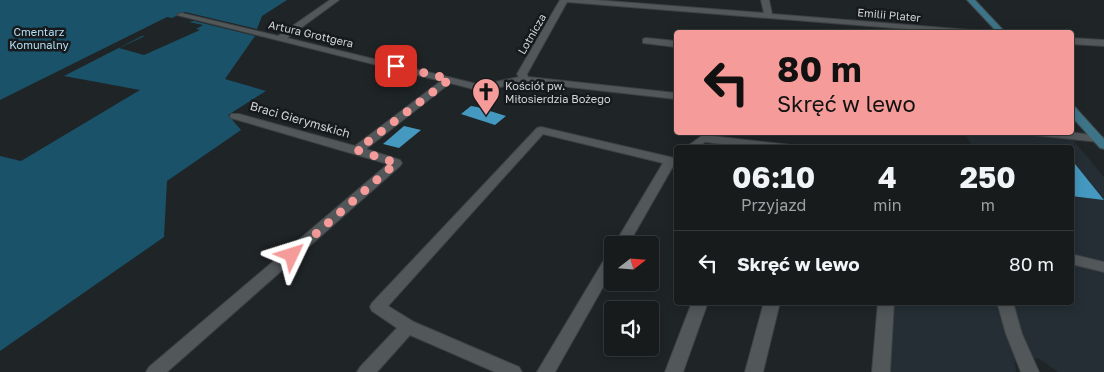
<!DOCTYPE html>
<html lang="pl">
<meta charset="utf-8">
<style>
:root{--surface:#171b1c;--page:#242829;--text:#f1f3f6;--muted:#9ea1a3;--line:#36393b}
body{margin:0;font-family:"Golos Text",sans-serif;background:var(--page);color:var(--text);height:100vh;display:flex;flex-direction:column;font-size:19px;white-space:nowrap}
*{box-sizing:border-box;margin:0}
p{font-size:16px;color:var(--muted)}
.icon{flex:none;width:28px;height:28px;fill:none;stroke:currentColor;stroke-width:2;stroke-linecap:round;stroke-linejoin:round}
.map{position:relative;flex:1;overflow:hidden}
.sheet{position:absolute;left:674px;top:145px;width:400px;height:160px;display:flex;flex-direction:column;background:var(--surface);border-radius:5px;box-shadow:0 2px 12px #0003,0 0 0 1px var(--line)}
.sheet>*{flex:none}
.hud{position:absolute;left:674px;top:30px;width:400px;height:105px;border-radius:5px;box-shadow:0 2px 12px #0003,0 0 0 1px var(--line);background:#f59b99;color:#111;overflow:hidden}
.needle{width:32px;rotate:73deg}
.tools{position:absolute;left:604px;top:236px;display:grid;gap:10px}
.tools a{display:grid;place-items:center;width:55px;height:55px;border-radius:5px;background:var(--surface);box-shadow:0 2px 12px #0003,0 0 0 1px var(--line);font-size:25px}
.pin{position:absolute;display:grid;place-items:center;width:42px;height:42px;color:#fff;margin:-21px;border-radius:10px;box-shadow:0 2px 8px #0006}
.me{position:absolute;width:55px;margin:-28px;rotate:49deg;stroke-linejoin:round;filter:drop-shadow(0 0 4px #0008)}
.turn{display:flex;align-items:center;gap:18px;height:105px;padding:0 20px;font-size:22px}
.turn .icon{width:65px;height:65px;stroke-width:2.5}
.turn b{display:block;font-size:35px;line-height:42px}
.eta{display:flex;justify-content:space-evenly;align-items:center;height:85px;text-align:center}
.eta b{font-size:30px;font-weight:700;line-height:35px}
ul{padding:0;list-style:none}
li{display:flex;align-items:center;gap:15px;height:65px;padding:0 20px;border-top:1px solid var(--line)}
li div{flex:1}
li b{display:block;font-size:19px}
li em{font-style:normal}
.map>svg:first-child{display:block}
</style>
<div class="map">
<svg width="1104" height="372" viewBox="0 0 1104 372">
<rect width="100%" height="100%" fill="#1f2426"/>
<!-- built -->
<polygon fill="#242e34" points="964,133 1003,133 1073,140 1104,177 1104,372 1058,372 1038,358 1015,361 1016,372 888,372 892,303 1071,302 1071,148 973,147"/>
<!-- green -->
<g fill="#1a526a">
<polygon points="0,0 287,0 262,16 257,29 185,12 172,18 167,17 0,100"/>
<polygon points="194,21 255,36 225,79 266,91 228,115 241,130 167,181 164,237 0,351 0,156 21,161 140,90 64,76 142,36 145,36 119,48 144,55 200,30 196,29 203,25 189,22"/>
</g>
<!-- building -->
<g fill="#4599c1">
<polygon points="471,106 477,107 506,116 495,125 461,114"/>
<polygon points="404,126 421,130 399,148 383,144"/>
<polygon points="1071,159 1104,200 1071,196"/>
</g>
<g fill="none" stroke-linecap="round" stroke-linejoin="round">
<defs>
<g id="minor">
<polygon points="330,0 339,0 287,38 481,85 519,77 517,74 560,0 595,0 764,13 761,0 769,0 772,14 970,30 974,32 945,32 567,2 527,74 528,77 676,93 676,99 524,82 481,91 450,83 366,149 400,160 402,163 400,166 167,372 146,372 149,367 388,164 231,118 230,116 231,114 239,114 355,146 441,81 177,15 181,13 278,36"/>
<polygon points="646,38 676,41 676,47 643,43 643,39"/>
<polygon points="1071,38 1104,40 1104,46 1071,44"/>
<polygon points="541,127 674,158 676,161 628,245 614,245 663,163 543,134 388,306 414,322 519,367 522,372 495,372 410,335 377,372 357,372 360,367 397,328 372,311 370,307 372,303 537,128"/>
<polygon points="1027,132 1069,132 1099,136 1103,137 1104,140 1099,142 1032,135"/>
<polygon points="703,135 791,145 796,148 757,148 705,142 698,148 685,148"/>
<polygon points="612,254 612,271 555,372 537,372 607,255"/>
<polygon points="1071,254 1104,262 1104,272 1071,264"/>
<polygon points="692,302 708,302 683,372 665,372"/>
<polygon points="764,302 780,302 763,372 745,372"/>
<polygon points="878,302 894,302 890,372 872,372"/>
<polygon points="997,302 1013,302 1022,334 1039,372 1021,372 1006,334"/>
</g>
<g id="secondary">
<polygon points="967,0 975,0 1005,32 997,32"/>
<polygon points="1071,106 1075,107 1104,139 1104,149 1100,148 1071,116"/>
</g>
</defs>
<!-- minor casing -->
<use href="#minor" stroke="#3d4143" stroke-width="2"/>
<!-- secondary casing -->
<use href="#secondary" stroke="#3d4143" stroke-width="2"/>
<!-- minor -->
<use href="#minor" fill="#52575a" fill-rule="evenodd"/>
<!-- secondary -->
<use href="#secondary" fill="#3e7488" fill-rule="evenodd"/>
</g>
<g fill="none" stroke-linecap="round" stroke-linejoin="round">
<!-- route -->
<polyline stroke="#f59b99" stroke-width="9" stroke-dasharray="0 16.2" points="292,255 396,163 357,150 450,79 396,66"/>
</g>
<!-- icons -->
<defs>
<symbol id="church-pin" viewBox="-11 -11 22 30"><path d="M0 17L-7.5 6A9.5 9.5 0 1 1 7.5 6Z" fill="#f59b99" stroke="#161a1d"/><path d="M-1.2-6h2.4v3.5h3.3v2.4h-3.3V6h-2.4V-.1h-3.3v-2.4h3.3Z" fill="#111"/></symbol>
</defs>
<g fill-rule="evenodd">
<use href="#church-pin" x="470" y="76" width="32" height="43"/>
</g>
<g text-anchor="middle" stroke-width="5" stroke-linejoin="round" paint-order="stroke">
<!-- far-street labels -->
<g font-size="11" fill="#d2d5d6" stroke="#161a1d">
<text transform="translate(889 15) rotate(5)" y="4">Emilii Plater</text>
<text transform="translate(311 34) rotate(13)" y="4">Artura Grottgera</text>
<text transform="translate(532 34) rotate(-60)" y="4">Lotnicza</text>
</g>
<!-- far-park labels -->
<g font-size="11" fill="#b5def4" stroke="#161a1d">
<text x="39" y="36">Cmentarz<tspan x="39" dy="13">Komunalny</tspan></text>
</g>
<!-- far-poi labels -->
<g font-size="11" fill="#d2d5d6" stroke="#161a1d" text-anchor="start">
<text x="505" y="90">Kościół pw.<tspan x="505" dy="13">Miłosierdzia Bożego</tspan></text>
</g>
<!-- street labels -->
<g font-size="12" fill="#d2d5d6" stroke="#161a1d">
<text transform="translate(300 120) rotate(16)" y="4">Braci Gierymskich</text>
</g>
</g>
</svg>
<div class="tools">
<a><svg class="needle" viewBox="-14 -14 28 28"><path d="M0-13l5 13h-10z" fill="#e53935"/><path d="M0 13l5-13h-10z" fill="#9ea1a3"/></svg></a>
<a><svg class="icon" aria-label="sound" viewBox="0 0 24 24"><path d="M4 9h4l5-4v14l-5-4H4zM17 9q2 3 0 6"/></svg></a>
</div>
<div class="pin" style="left:396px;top:66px;background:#d93025"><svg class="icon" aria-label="arrive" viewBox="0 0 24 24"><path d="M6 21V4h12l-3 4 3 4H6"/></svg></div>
<svg class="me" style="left:292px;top:255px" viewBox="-20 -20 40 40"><path d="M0-17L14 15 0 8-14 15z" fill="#f59b99" stroke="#fff" stroke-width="4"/></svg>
<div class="hud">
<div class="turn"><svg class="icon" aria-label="left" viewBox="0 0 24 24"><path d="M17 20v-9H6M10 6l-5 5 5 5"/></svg><div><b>80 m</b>Skręć w lewo</div></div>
</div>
<section class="sheet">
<div class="eta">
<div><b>06:10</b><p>Przyjazd</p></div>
<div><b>4</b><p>min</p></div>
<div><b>250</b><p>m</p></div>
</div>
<ul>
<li><svg class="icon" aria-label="left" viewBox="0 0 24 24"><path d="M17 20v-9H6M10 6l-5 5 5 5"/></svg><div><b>Skręć w lewo</b></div><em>80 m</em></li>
</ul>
</section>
</div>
